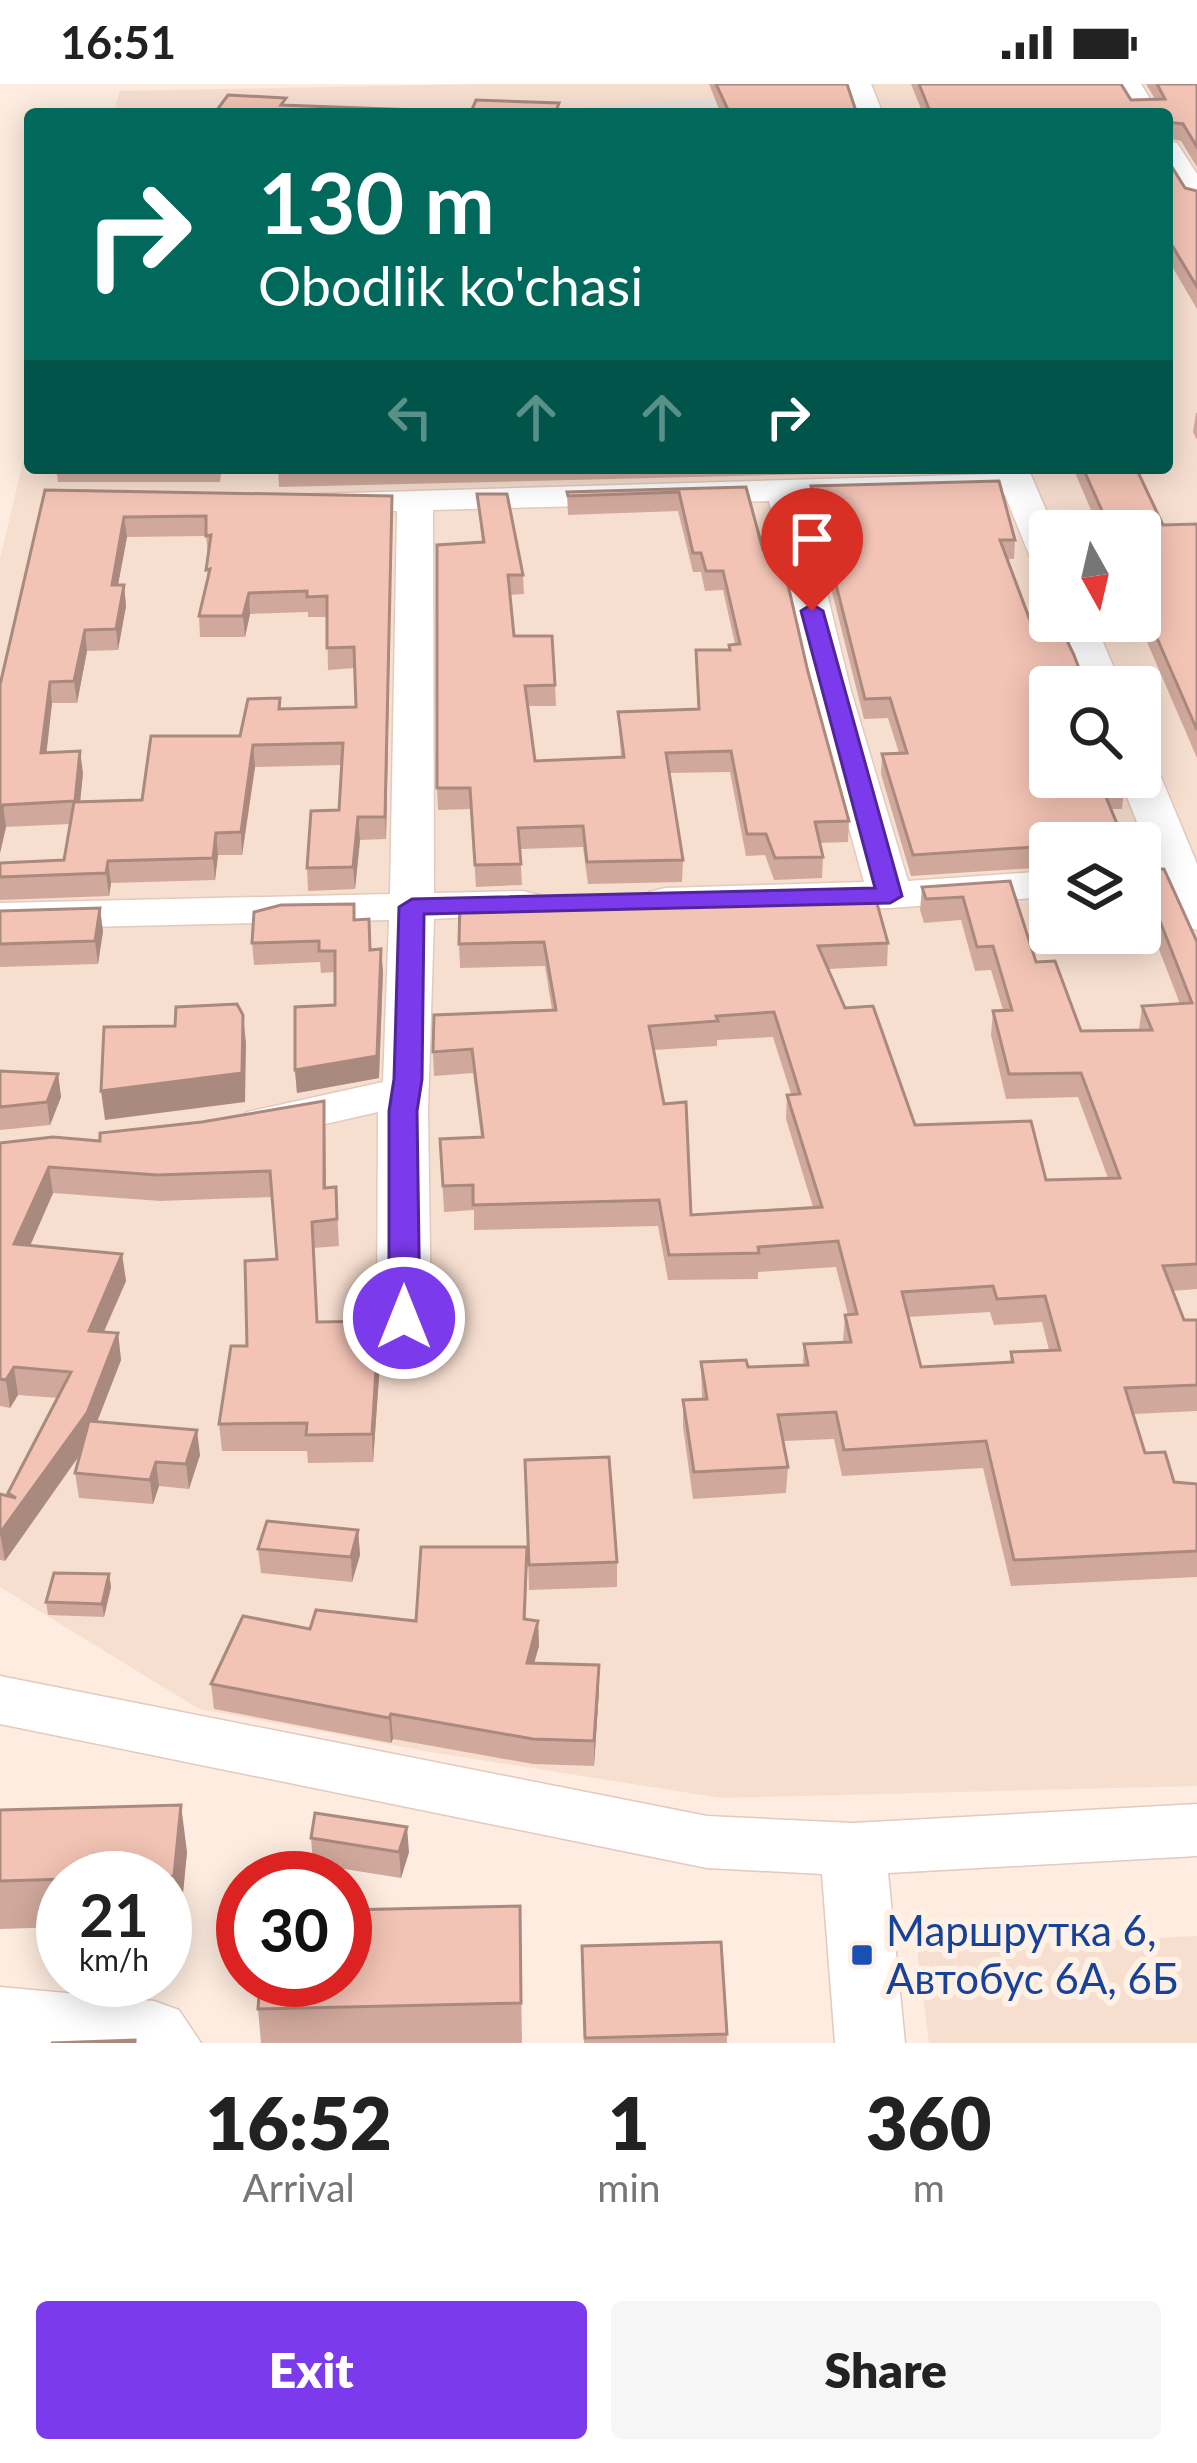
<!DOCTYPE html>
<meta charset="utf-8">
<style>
:root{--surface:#fff;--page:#f6f6f6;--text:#222;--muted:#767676;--accent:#7c3aed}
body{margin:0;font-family:Lato,sans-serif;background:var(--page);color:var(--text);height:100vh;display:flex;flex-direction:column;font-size:45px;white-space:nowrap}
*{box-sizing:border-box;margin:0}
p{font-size:39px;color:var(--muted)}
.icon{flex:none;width:66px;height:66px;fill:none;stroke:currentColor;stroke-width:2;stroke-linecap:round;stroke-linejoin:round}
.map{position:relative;height:1959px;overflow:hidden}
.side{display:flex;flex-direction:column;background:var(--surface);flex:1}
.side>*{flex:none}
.banner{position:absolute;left:24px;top:24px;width:1149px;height:366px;border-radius:12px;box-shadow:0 6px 30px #0003;background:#00695c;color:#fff;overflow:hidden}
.needle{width:78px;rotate:172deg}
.buttons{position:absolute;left:1029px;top:426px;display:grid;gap:24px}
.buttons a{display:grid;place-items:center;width:132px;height:132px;border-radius:12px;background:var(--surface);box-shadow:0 6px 30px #0003;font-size:60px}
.speed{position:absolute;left:36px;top:1767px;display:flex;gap:24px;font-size:60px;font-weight:700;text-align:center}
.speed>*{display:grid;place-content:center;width:156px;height:156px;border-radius:50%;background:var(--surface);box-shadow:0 6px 30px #0003;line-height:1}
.speed small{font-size:30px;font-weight:400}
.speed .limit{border:18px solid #d22;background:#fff;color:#111}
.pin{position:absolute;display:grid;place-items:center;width:102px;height:102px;color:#fff;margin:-123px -51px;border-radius:50% 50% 50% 0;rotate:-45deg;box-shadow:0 0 12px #0007}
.pin .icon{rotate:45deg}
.me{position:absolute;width:132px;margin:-66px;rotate:0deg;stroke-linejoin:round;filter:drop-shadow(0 0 9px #0008)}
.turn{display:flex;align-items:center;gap:42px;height:252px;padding:0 36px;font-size:54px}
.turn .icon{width:156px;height:156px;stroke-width:2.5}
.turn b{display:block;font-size:84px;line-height:102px}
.lanes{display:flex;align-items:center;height:114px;padding:0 36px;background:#0003;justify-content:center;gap:60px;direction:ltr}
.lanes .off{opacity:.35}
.eta{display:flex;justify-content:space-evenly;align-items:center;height:204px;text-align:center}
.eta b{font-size:72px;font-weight:800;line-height:84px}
.button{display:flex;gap:24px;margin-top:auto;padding:24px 36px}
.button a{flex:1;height:138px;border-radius:12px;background:var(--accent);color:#fff;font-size:48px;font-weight:800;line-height:138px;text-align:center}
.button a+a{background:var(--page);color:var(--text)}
.status{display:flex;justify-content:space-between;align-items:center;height:84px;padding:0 60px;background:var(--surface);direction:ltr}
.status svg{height:33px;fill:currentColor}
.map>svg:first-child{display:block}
</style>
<div class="status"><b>16:51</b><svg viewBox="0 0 49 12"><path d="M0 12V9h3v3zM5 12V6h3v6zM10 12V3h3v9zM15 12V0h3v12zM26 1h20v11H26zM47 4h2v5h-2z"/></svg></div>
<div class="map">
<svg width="1197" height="1959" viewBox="0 0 1197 1959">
<rect width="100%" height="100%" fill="#fdecdf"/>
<!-- residential -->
<g fill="#f7dfd0" fill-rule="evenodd">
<path d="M479,0H1197V1702L721,1714L430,1668L199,1625L0,1503V475L30,348V384H1167V30H113L120,7ZM1050,447H1140V537H1050ZM1050,603H1140V693H1050ZM1050,759H1140V849H1050Z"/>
<polygon points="1197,1852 1197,1959 929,1959 917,1865"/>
</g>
<!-- industrial -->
<polygon fill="#ebe0db" points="725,13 734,30 500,30"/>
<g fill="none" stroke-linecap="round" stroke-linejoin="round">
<defs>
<g id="minor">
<polygon points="845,0 871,0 883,30 857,30"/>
<polygon points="1115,0 1141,0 1159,30 1133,30"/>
<polygon points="1167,57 1177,59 1197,90 1197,121 1187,118 1167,87"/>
<polygon points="994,384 1028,384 1055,447 1050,447 1050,489 1037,486 1032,478 1005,411 804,416 851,607 908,797 1050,787 1050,813 890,824 665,830 649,826 643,817 649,808 665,804 864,798 811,607 769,417 433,426 434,809 523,807 539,811 545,820 539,829 434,835 428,1027 431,1234 423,1246 404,1252 385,1246 377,1234 378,1028 264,1054 247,1050 239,1039 247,1028 383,998 389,836 0,845 0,819 390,810 397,427 314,426 309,418 314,410 996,390"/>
<polygon points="1056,537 1094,537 1122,603 1082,603"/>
<polygon points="1140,681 1155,684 1161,693 1197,780 1197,846 1181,842 1175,833 1119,693 1140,693"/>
<polygon points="0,1592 707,1732 853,1739 1197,1720 1197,1772 888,1789 905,1959 835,1959 822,1790 707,1784 0,1640"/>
<polygon points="0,1903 154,1917 179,1926 201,1959 0,1959"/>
</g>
</defs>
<!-- minor casing -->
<use href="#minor" stroke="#e3c9be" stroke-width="3"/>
<!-- minor -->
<use href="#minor" fill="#fff" fill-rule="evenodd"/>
</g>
<!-- wall -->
<g fill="#d1a99c" fill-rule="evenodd">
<polygon points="709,0 847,0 857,30 721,30"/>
<polygon points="911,0 1121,0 1131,16 1155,15 1146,0 1197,0 1197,83 1181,57 1167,54 1167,30 923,30"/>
<polygon points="1167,75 1185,104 1197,107 1197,225 1167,174"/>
<polygon points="1196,329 1197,329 1197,356 1193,348"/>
<polygon points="56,384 222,384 220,398 58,398"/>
<polygon points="278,384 980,384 979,386 279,403"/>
<polygon points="1073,384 1136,384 1163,441 1197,440 1197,674 1138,537 1140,537 1140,447 1100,447"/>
<polygon points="811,402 1015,456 1014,475 1007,475 1031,539 1124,705 1122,725 1112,725 1050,759 1050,783 911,792 881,690 882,670 899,669 888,634 864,635 810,420"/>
<polygon points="746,403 763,466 808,588 849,737 848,758 820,759 823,773 822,794 774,796 765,771 746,772 730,688 669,689 683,776 682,798 588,800 583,763 520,765 522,801 476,803 471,725 438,726 437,704 482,459 477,410 523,491 524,510 510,511 514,552 555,601 556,622 528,622 535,677 621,673 618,628 698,625 696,566 729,566 735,560 723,506 705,507 701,488 693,488 678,427 568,431 567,408"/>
<path d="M45,406L392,412L386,755L360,756L355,805L308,807L307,784L339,726L342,681L255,683L242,771H218L215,796L111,799L109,812L0,816V779L64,776L70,740L6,743L0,769V601ZM206,452L208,472L207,497L199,532L200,553H245L250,530L308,528V533H327L328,586L355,584L356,623L281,625L280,614L240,652L142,716L80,718L83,689L46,669L52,619H77L87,567L118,566L126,522L124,501H118L127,453Z"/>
<path d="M1140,786L1197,858V1205L1172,1207L1184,1236H1197V1327L1133,1330L1145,1369L1174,1398L1197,1400V1493L1011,1502L983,1384L842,1392L834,1355L783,1357L788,1383L786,1409L693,1415L683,1343V1316L702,1315L701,1278L748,1283L803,1281L804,1260L843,1258L845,1231H848L836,1183L758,1188V1195L668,1196L658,1142L474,1146V1126L444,1128L440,1055L481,1053L473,989L434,992L433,968L552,926L545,882L460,884L459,860L731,821L784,818V807L888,859L887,882L829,885L845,924L915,1041L1046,1096L1108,1094L1078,1013L1006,1015L991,951L993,927L1003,926L991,886L975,887L961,836L924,839L920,826L922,803L1010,797L1036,878L1081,947L1139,946L1142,922L1180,920L1155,855L1142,856L1139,849ZM773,953L791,1010L787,1011L786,1035L813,1123L691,1131L664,1020L654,966L717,962V956ZM990,1228L994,1241L1042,1238L1049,1266L1011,1268L1010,1278L921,1283L908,1233Z"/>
<polygon points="0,827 103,847 98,880 0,883 0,885"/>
<polygon points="355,836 383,887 379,994 297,1009 295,986 335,921 335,888 321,889 320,878 254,881 252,859"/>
<polygon points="0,987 58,990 61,1013 50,1041 0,1046"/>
<polygon points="325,1043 326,1104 336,1103 339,1162 314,1164 318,1238 379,1237 381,1264 373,1378 308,1379 307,1367 222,1367 219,1340 277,1175 272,1113 160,1117 53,1109 30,1162 122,1170 126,1197 104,1248 118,1249 121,1276 97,1338 200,1371 189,1405 159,1402 153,1420 79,1414 75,1389 80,1371 5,1477 0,1476 0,1410 8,1412 8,1409 58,1314 18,1311 10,1324 0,1322 0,1059 100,1057"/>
<polygon points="525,1376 617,1478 617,1503 529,1506"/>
<polygon points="358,1446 360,1471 352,1498 261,1489 258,1465"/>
<polygon points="527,1463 526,1535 538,1537 539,1562 534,1579 599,1606 594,1682 533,1680 393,1655 391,1659 214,1625 211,1600 310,1545 416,1537"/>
<polygon points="109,1490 111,1503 104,1533 48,1531 46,1518"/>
<polygon points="0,1726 187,1768 180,1839 165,1840 165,1794 63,1794 63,1843 0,1845"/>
<polygon points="311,1754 409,1768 401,1794 313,1780"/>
<polygon points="520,1822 522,1959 261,1959 258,1925"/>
<polygon points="582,1862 727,1950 727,1959 584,1959"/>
</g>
<!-- shaded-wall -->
<g fill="#aa897f">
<polygon points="392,412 392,432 386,755 385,733"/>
<polygon points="124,433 127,453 114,522 112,501"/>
<polygon points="124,501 126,522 118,566 116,545"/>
<polygon points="249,509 250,530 245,553 243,532"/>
<polygon points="85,546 87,567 77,619 74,597"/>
<polygon points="50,598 52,619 44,691 41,669"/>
<polygon points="253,661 255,683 242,771 241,748"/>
<polygon points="80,667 83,689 78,739 75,717"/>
<polygon points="3,721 6,743 0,769 0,734"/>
<polygon points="358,733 360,756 355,805 353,783"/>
<polygon points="216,749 218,771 215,796 213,774"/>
<polygon points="108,777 111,799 109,812 106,789"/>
<polygon points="100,824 103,847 98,880 95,857"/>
<polygon points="381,865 383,887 379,994 297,1009 295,986"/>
<polygon points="243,931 246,959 245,1018 105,1036 101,1007"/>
<polygon points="58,990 61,1013 50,1041 47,1018"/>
<polygon points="324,1017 325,1043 326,1130 324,1104"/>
<polygon points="49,1083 53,1109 19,1187 14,1160"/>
<polygon points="122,1170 126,1197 92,1274 89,1247"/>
<polygon points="379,1237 381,1264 373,1378 372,1350"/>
<polygon points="118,1249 121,1276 90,1356 5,1477 0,1449"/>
<polygon points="14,1283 18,1311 10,1324 6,1296"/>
<polygon points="197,1346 200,1371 189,1405 186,1380"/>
<polygon points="156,1378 159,1402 153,1420 150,1396"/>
<polygon points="358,1446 360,1471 352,1498 351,1473"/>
<polygon points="109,1490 111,1503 104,1533 102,1520"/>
<polygon points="538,1537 539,1562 527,1604 527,1579"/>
<polygon points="599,1581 599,1606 594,1682 594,1657"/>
<polygon points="391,1630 393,1655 391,1659 389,1634"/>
<polygon points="181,1721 187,1768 180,1839 174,1792"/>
<polygon points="407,1743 409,1768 401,1794 399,1768"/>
</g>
<!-- building -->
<g fill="#f3c4b5" stroke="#aa897f" stroke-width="3" fill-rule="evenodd">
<polygon points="716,0 847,0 857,30 730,30"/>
<polygon points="919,0 1121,0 1131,16 1165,15 1157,0 1197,0 1197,63 1183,40 1167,38 1167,30 931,30"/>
<polygon points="228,11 286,14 281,21 471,28 476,16 559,19 555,30 214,30"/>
<polygon points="1167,75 1185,104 1197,107 1197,203 1167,153"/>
<polygon points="1083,384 1136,384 1163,441 1197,440 1197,646 1140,515 1140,447 1111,447"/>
<polygon points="999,397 1015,456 1000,456 1031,539 1058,538 1074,571 1086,603 1050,603 1050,693 1120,693 1124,705 1103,706 1125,759 1050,759 1050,762 913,771 882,670 907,669 890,614 865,615 811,402"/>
<polygon points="746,403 763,466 780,466 808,588 849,737 815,738 823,773 775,774 766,750 747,750 731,667 666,669 683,776 587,778 583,742 518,744 521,780 475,781 470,704 437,704 437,461 484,458 477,410 507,410 523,491 508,491 514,552 552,552 555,601 525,602 535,677 624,673 618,628 699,625 696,566 730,566 729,561 740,560 723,487 706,487 701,469 693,469 679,408 568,412 567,408"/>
<polygon points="45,406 392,412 385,733 358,733 353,783 307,784 311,727 339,726 343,659 253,661 241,748 216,749 213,774 108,777 106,789 0,793 0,779 64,776 74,718 142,716 151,652 240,652 248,615 280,614 279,625 356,623 354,563 327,564 327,512 307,513 307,507 249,509 243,532 199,532 210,485 206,486 211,451 206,452 206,432 124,433 112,501 124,501 116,545 85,546 74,597 50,598 41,669 80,667 75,717 3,721 0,734 0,601"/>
<path d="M1164,785L1197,858V1180L1163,1182L1184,1236H1197V1301L1125,1304L1145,1369L1165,1368L1174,1398L1197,1400V1467L1014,1476L986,1357L844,1366L836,1328L778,1331L788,1383L694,1388L683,1316L707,1315L701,1278L746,1276L748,1283L808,1281L804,1260L851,1258L845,1231L857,1230L838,1157L758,1163L759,1169L669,1171L659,1116L473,1121V1101L443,1102L440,1055L483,1053L472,965L433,968L434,931L556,926L544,858L459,860L460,815L698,810L729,811L731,821L787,818L784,807L873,805L888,859L818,862L845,924L873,922L915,1041L1031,1037L1046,1096L1120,1094L1081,989L1009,990L993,927L1012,926L993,862L977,863L963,813L926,815L922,803L1010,797L1036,878L1055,877L1081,947L1152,946L1142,922L1192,919L1158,832H1145L1140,820V786ZM774,928L800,1010L787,1011L822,1123L691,1131L686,1018L664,1020L649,942L718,937L716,932ZM993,1202L997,1215L1045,1212L1060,1266L1011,1268L1013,1278L921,1283L902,1208Z"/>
<polygon points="354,820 354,836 369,835 370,866 381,865 377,972 295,986 295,923 335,921 335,867 319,867 319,857 252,859 254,828 281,821"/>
<polygon points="100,824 95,857 0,860 0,827"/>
<polygon points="237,920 243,931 242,989 101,1007 104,943 175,942 176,923"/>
<polygon points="0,987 58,990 47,1018 0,1023"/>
<polygon points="324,1017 324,1104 336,1103 337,1135 312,1138 317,1238 379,1237 372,1350 306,1351 307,1339 219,1340 231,1262 247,1262 245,1177 277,1175 270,1087 157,1091 49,1083 14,1160 122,1170 89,1247 118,1249 87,1329 0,1449 0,1410 16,1414 8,1409 71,1288 14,1283 6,1296 0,1295 0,1059 53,1053 100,1057 100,1049 202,1038"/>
<polygon points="89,1337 197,1346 186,1380 156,1378 150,1396 75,1389"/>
<polygon points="609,1373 617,1478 529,1481 525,1376"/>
<polygon points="267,1437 358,1446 351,1473 258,1465"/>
<polygon points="421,1463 527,1463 524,1535 538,1537 527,1579 599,1581 594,1657 533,1655 391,1630 389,1634 211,1600 243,1532 310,1545 316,1526 416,1537"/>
<polygon points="54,1489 109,1490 102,1520 46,1518"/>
<polygon points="181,1721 174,1792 0,1797 0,1726"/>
<polygon points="315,1729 407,1743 399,1768 311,1754"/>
<polygon points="520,1822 521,1919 258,1925 260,1896 345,1896 345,1826"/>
<polygon points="721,1858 727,1950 585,1954 582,1862"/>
<polygon points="135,1956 135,1959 51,1959"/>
</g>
<!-- route -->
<polygon fill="#7c3aed" stroke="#51269a" stroke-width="3" points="812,520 823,527 902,812 890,819 424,830 422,995 417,1027 420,1234 415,1242 394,1242 389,1234 389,1027 394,995 399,823 412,815 875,804 801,527"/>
<!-- markers -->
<rect fill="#1a4fb4" stroke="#fff1e6" stroke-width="4.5" x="850" y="1859" width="24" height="24" rx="6"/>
<g text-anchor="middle" stroke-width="12" stroke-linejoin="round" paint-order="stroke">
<!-- near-transit labels -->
<g font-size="42" fill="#164399" stroke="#fff1e6" text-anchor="start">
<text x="886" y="1862">Маршрутка 6,<tspan x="886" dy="48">Автобус 6А, 6Б</tspan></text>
</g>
</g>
</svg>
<div class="buttons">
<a><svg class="needle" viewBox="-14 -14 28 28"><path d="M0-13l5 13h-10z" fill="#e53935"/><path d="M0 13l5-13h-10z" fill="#767676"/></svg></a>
<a><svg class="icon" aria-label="search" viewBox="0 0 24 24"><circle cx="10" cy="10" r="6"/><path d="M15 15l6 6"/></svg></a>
<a><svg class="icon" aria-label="layers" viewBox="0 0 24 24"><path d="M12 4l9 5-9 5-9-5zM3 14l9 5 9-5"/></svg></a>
</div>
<div class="speed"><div>21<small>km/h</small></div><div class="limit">30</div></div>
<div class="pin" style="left:812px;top:527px;background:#d93025"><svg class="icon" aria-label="arrive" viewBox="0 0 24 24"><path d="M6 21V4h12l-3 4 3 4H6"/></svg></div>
<svg class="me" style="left:404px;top:1234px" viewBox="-20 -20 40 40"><circle r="17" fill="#7c3aed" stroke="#fff" stroke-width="3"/><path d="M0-11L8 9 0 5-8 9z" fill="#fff"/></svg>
<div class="banner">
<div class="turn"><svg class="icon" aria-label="right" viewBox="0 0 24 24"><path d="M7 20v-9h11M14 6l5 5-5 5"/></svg><div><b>130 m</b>Obodlik ko'chasi</div></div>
<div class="lanes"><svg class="icon off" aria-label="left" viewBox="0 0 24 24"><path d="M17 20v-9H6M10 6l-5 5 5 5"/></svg><svg class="icon off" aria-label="ahead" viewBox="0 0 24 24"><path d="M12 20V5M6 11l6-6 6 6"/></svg><svg class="icon off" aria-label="ahead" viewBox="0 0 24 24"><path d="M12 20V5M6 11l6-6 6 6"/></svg><svg class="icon" aria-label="right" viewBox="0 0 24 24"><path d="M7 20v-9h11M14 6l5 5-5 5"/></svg></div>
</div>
</div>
<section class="side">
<div class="eta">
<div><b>16:52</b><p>Arrival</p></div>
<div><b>1</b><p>min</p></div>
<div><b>360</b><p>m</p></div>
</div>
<div class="button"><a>Exit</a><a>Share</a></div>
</section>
